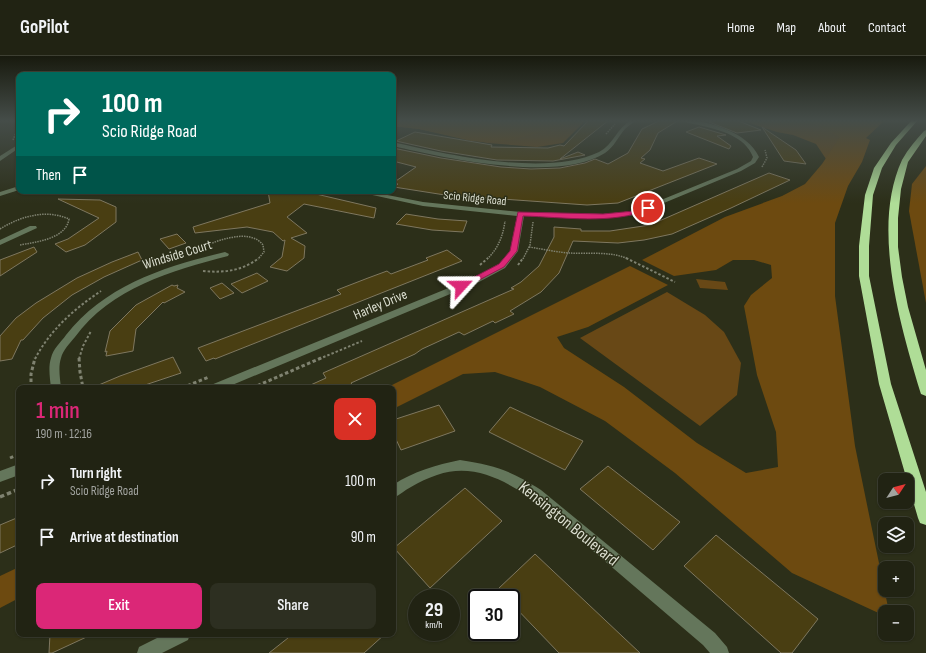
<!DOCTYPE html>
<meta charset="utf-8">
<style>
:root{--surface:#212313;--page:#2d2f21;--text:#f1f3f6;--muted:#a2a4a0;--line:#3e4033;--accent:#db2777}
body{margin:0;font-family:"Sofia Sans Condensed",sans-serif;background:var(--page);color:var(--text);height:100vh;display:flex;flex-direction:column;font-size:15px;white-space:nowrap}
*{box-sizing:border-box;margin:0}
p{font-size:13px;color:var(--muted)}
.icon{flex:none;width:22px;height:22px;fill:none;stroke:currentColor;stroke-width:2;stroke-linecap:round;stroke-linejoin:round}
.map{position:relative;flex:1;overflow:hidden}
.drawer{position:absolute;left:16px;top:329px;width:380px;height:252px;display:flex;flex-direction:column;background:var(--surface);border-radius:8px;box-shadow:0 1px 3px #0004,0 0 0 1px var(--line)}
.drawer>*{flex:none}
.top-card{position:absolute;left:16px;top:16px;width:380px;height:122px;border-radius:8px;box-shadow:0 1px 3px #0004,0 0 0 1px var(--line);background:#00695c;color:#fff;overflow:hidden}
.needle{width:26px;rotate:54deg}
.controls{position:absolute;left:878px;top:417px;display:grid;gap:8px}
.controls a{display:grid;place-items:center;width:36px;height:36px;border-radius:8px;background:var(--surface);box-shadow:0 1px 3px #0004,0 0 0 1px var(--line);font-size:20px}
.speed{position:absolute;left:408px;top:533px;display:flex;gap:8px;font-size:20px;font-weight:700;text-align:center}
.speed>*{display:grid;place-content:center;width:52px;height:52px;border-radius:50%;background:var(--surface);box-shadow:0 1px 3px #0004,0 0 0 1px var(--line);line-height:1}
.speed small{font-size:10px;font-weight:400}
.speed .limit{border:2px solid #111;border-radius:6px;background:#fff;color:#111}
.pin{position:absolute;display:grid;place-items:center;width:34px;height:34px;color:#fff;margin:-17px;border:2px solid #fff;border-radius:50%;box-shadow:0 1px 4px #0007}
.me{position:absolute;width:44px;margin:-22px;rotate:66deg;stroke-linejoin:round;filter:drop-shadow(0 0 3px #0008)}
.turn{display:flex;align-items:center;gap:14px;height:84px;padding:0 20px;font-size:18px}
.turn .icon{width:52px;height:52px;stroke-width:2.5}
.turn b{display:block;font-size:28px;line-height:34px}
.then{display:flex;align-items:center;height:38px;padding:0 20px;background:#0003;gap:8px;font-size:15px}
.round{display:grid;place-items:center;flex:none;width:42px;height:42px;border-radius:8px;background:var(--page)}
.overview{display:flex;align-items:center;justify-content:space-between;height:68px;padding:0 20px}
h1{font-size:24px;font-weight:600;line-height:30px;color:var(--accent)}
.action{display:flex;gap:8px;margin-top:auto;padding:8px 20px}
.action a{flex:1;height:46px;border-radius:8px;background:var(--accent);color:#fff;font-size:16px;font-weight:600;line-height:46px;text-align:center}
.action a+a{background:var(--page);color:var(--text)}
ul{padding:0;list-style:none}
li{display:flex;align-items:center;gap:12px;height:56px;padding:0 20px}
li div{flex:1}
li b{display:block;font-size:15px}
li em{font-style:normal}
header{display:flex;align-items:center;gap:24px;box-sizing:border-box;height:56px;padding:0 20px;background:var(--surface);border-bottom:1px solid var(--line)}
header strong{font-size:19px}
nav{display:flex;gap:22px;margin-inline-start:auto;font-size:14px}
.map>svg:first-child{display:block}
</style>
<header>
<strong>GoPilot</strong>
<nav><a>Home</a><a>Map</a><a>About</a><a>Contact</a></nav>
</header>
<div class="map">
<svg width="926" height="597" viewBox="0 0 926 597">
<rect width="100%" height="100%" fill="#2c2f19"/>
<!-- green -->
<g fill="#684816">
<polygon points="393,64 586,64 563,87 537,91 487,87 419,73 393,70"/>
<polygon points="740,64 877,64 832,112 816,88 793,79 777,76"/>
<polygon points="696,223 725,226 728,234 700,232"/>
<polygon points="667,236 705,259 724,276 741,307 737,339 700,370 580,282"/>
</g>
<!-- forest -->
<g fill="#6d4a10">
<polygon points="393,64 569,64 571,66 563,71 518,82 497,86 484,86 471,85 419,73 393,70"/>
<polygon points="800,64 885,64 866,82 870,84 862,106 848,130 835,167 835,240 855,390 889,556 885,556 885,560 792,517 675,417 605,365 540,331 495,316 463,318 393,353 393,332 386,332 630,210 668,229 588,271 557,281 564,292 624,331 697,387 746,417 778,411 776,376 757,319 744,250 751,239 772,222 771,209 754,204 733,204 716,214 674,220 642,204 725,161 782,140 805,128 822,108 840,81 823,72"/>
<polygon points="926,110 926,247 909,155 912,128"/>
<polygon points="19,511 19,542 0,552 0,520"/>
</g>
<!-- building -->
<g fill="#493e12" stroke="#7e775f">
<polygon points="589,64 609,64 560,103 578,96 585,99 553,105 497,104 441,95 396,85 415,76 492,89 491,91 548,92 560,89 564,90"/>
<polygon points="661,64 679,64 658,77 650,94 641,102 645,103 640,107 663,115 699,102 717,108 618,147 587,149 445,139 394,131 398,128 393,127 416,111 393,105 393,92 441,102 501,111 531,113 560,112 585,107 595,103 608,108 628,97 642,73"/>
<polygon points="715,64 736,64 761,74 737,77 709,66"/>
<polygon points="699,71 726,79 717,80 731,90 729,93 686,76"/>
<polygon points="762,71 796,94 806,108 784,105"/>
<polygon points="769,117 790,124 731,152 672,178 644,184 618,187 573,185 559,217 541,236 510,255 514,258 495,267 493,265 464,279 459,276 422,293 415,298 351,327 355,332 304,332 326,322 323,317 514,233 511,232 521,226 539,210 554,181 554,171 581,173 581,175 610,175 650,169"/>
<polygon points="268,135 288,135 316,138 376,152 374,162 304,148 287,161 307,177 291,182 305,190 304,202 287,215 270,211 282,201 285,184 283,185 273,176 247,171 195,177 193,171 270,147"/>
<polygon points="58,143 100,144 116,151 116,166 85,189 66,196 55,188 68,183 99,162"/>
<polygon points="406,158 438,163 467,165 463,176 432,174 396,168"/>
<polygon points="177,178 186,187 169,193 160,183"/>
<polygon points="34,191 37,196 0,220 0,204"/>
<polygon points="447,194 462,205 215,303 214,302 206,305 198,292 341,238 337,234 368,222 387,215 391,218 428,204 426,202"/>
<polygon points="138,196 142,204 104,221 72,239 43,262 23,284 21,284 12,303 0,305 0,280 16,262 36,247 77,222 112,206"/>
<polygon points="257,217 268,225 242,237 231,228"/>
<polygon points="222,227 234,237 220,243 210,232"/>
<polygon points="172,229 174,230 178,229 177,232 185,236 164,247 163,246 136,273 133,295 106,300 107,295 105,296 110,275 136,249"/>
<polygon points="173,301 181,317 136,332 95,332 94,331 120,320"/>
<polygon points="439,349 455,375 401,394 393,377 393,364"/>
<polygon points="510,351 583,385 565,414 489,376"/>
<polygon points="608,410 680,466 653,494 580,433"/>
<polygon points="465,432 502,465 430,532 394,492"/>
<polygon points="19,461 19,488 0,497 0,469"/>
<polygon points="716,479 818,563 792,597 781,597 684,510"/>
<polygon points="535,498 640,597 559,597 511,547 511,542 506,542 498,533"/>
<polygon points="50,578 93,578 52,597 49,597"/>
<polygon points="293,578 385,578 364,597 269,597"/>
</g>
<g fill="none" stroke-linecap="round" stroke-linejoin="round">
<!-- path-far3 -->
<g stroke="#7f8270" stroke-width="1.5" stroke-dasharray="1.5 1" stroke-linecap="butt">
<polyline points="671,64 676,65"/>
<polyline points="606,78 615,68"/>
<polyline points="13,84 19,69"/>
<polyline points="762,111 767,102 765,94"/>
<polyline points="185,135 189,135"/>
<polyline points="329,135 348,138"/>
<path d="M0,173C21,160 46,153 69,163C66,183 36,186 20,189"/>
<path d="M529,191C542,193 556,196 569,197C588,198 612,195 628,203"/>
<path d="M194,195C210,187 249,170 263,189L264,196L258,203"/>
<path d="M487,203C498,193 503,180 505,165"/>
<polyline points="523,203 530,189 533,166"/>
</g>
<!-- path-far2 -->
<g stroke="#7f8270" stroke-width="2" stroke-dasharray="2.5 2" stroke-linecap="butt">
<polyline points="626,202 675,226"/>
<polyline points="480,209 488,202"/>
<polyline points="518,209 523,202"/>
<path d="M203,215C224,217 242,215 259,202"/>
<path d="M35,303C50,274 74,253 101,235"/>
<polyline points="79,303 83,290 91,275"/>
<polyline points="319,303 362,285"/>
</g>
<!-- path-far1 -->
<g stroke="#7f8270" stroke-width="3" stroke-dasharray="3.5 2.5" stroke-linecap="butt">
<polyline points="79,302 80,316 83,332"/>
<polyline points="31,332 31,318 35,302"/>
<polyline points="182,332 209,321"/>
<polyline points="252,332 321,302"/>
<polyline points="10,402 19,398"/>
</g>
<!-- path -->
<polyline stroke="#7f8270" stroke-width="3.5" stroke-dasharray="4.5 3" stroke-linecap="butt" points="0,441 19,433"/>
<!-- minor -->
<g fill="#64765b" fill-rule="evenodd">
<path d="M631,64H636C633,67 628,70 625,73C618,81 614,91 605,97C559,127 444,102 393,90V86C447,99 548,121 599,96C613,89 617,72 631,64Z"/>
<path d="M682,64C707,64 748,76 759,101L755,107L741,115L635,159L603,162L524,160L518,195L505,212L479,226L225,332H210L211,329L473,222L499,208L510,195L517,160L423,150L354,135H367L423,146L521,156L603,158L634,155L737,113L751,105L753,101C745,80 720,74 699,69C694,68 686,67 682,64Z"/>
<polygon points="19,88 19,92 0,105 0,100"/>
<polygon points="19,130 19,134 0,140 0,136"/>
<polygon points="30,170 36,170 37,172 0,189 0,184"/>
<path d="M225,196L229,198L228,200C171,215 111,232 75,281C70,287 63,294 61,302C58,311 60,323 61,332H51C50,323 48,311 51,302C53,293 61,286 66,279C105,229 166,210 225,196Z"/>
<path d="M460,404C495,409 511,415 541,434L715,577L727,591L729,597H710L703,589L531,442C502,423 472,407 437,419C428,422 419,426 411,431C405,434 400,439 393,442V429C414,415 436,409 460,404Z"/>
<polygon points="19,408 19,419 0,426 0,415"/>
<polygon points="165,578 190,578 188,584 162,597 137,597 139,591"/>
</g>
<!-- highway -->
<g fill="#afdd97" fill-rule="evenodd">
<polygon points="912,64 918,64 896,89 882,112 873,139 869,190 869,220 891,328 926,436 926,469 920,467 918,462 879,328 859,220 859,190 865,139 874,112 891,87"/>
<path d="M926,74V80L908,106L901,133L898,162V191L902,221L908,251L926,314V340L921,338L920,335C900,268 871,171 902,104C908,93 916,84 924,75Z"/>
</g>
</g>
<!-- sky -->
<linearGradient id="sky" x2="0" y2="1"><stop stop-color="#181a0e"/><stop offset="0.44" stop-color="#454d49"/><stop offset="1" stop-color="#454d49" stop-opacity="0"/></linearGradient>
<rect width="926" height="147" fill="url(#sky)"/>
<!-- route -->
<path fill="#db2777" stroke="#8e194d" d="M648,150L651,152L650,153C613,169 563,161 523,160L517,195L504,211L464,232H461L457,230L499,208L510,195L518,156L603,158L634,155Z"/>
<g text-anchor="middle" stroke-width="3" stroke-linejoin="round" paint-order="stroke">
<!-- far-street labels -->
<g font-size="12" fill="#dcdfd1" stroke="#2c2f19">
<text transform="translate(475 142) rotate(6)" y="4">Scio Ridge Road</text>
</g>
<!-- street labels -->
<g font-size="14" fill="#dcdfd1" stroke="#2c2f19">
<text transform="translate(177 198) rotate(-17)" y="5">Windside Court</text>
<text transform="translate(380 248) rotate(-23)" y="5">Harley Drive</text>
</g>
<!-- near-street labels -->
<g font-size="17" fill="#dcdfd1" stroke="#2c2f19">
<text transform="translate(569 467) rotate(39)" y="6">Kensington Boulevard</text>
</g>
</g>
</svg>
<div class="controls">
<a><svg class="needle" viewBox="-14 -14 28 28"><path d="M0-13l5 13h-10z" fill="#e53935"/><path d="M0 13l5-13h-10z" fill="#a2a4a0"/></svg></a>
<a><svg class="icon" aria-label="layers" viewBox="0 0 24 24"><path d="M12 4l9 5-9 5-9-5zM3 14l9 5 9-5"/></svg></a>
<a>+</a>
<a>−</a>
</div>
<div class="speed"><div>29<small>km/h</small></div><div class="limit">30</div></div>
<div class="pin" style="left:648px;top:152px;background:#d93025"><svg class="icon" aria-label="arrive" viewBox="0 0 24 24"><path d="M6 21V4h12l-3 4 3 4H6"/></svg></div>
<svg class="me" style="left:461px;top:230px" viewBox="-20 -20 40 40"><path d="M0-17L14 15 0 8-14 15z" fill="#db2777" stroke="#fff" stroke-width="4"/></svg>
<div class="top-card">
<div class="turn"><svg class="icon" aria-label="right" viewBox="0 0 24 24"><path d="M7 20v-9h11M14 6l5 5-5 5"/></svg><div><b>100 m</b>Scio Ridge Road</div></div>
<div class="then">Then<svg class="icon" aria-label="arrive" viewBox="0 0 24 24"><path d="M6 21V4h12l-3 4 3 4H6"/></svg></div>
</div>
<section class="drawer">
<div class="overview"><div><h1>1 min</h1><p>190 m · 12:16</p></div><a class="round" style="background:#d93025;color:#fff"><svg class="icon" aria-label="close" viewBox="0 0 24 24"><path d="M6 6l12 12M18 6L6 18"/></svg></a></div>
<ul>
<li><svg class="icon" aria-label="right" viewBox="0 0 24 24"><path d="M7 20v-9h11M14 6l5 5-5 5"/></svg><div><b>Turn right</b><p>Scio Ridge Road</p></div><em>100 m</em></li>
<li><svg class="icon" aria-label="arrive" viewBox="0 0 24 24"><path d="M6 21V4h12l-3 4 3 4H6"/></svg><div><b>Arrive at destination</b></div><em>90 m</em></li>
</ul>
<div class="action"><a>Exit</a><a>Share</a></div>
</section>
</div>
